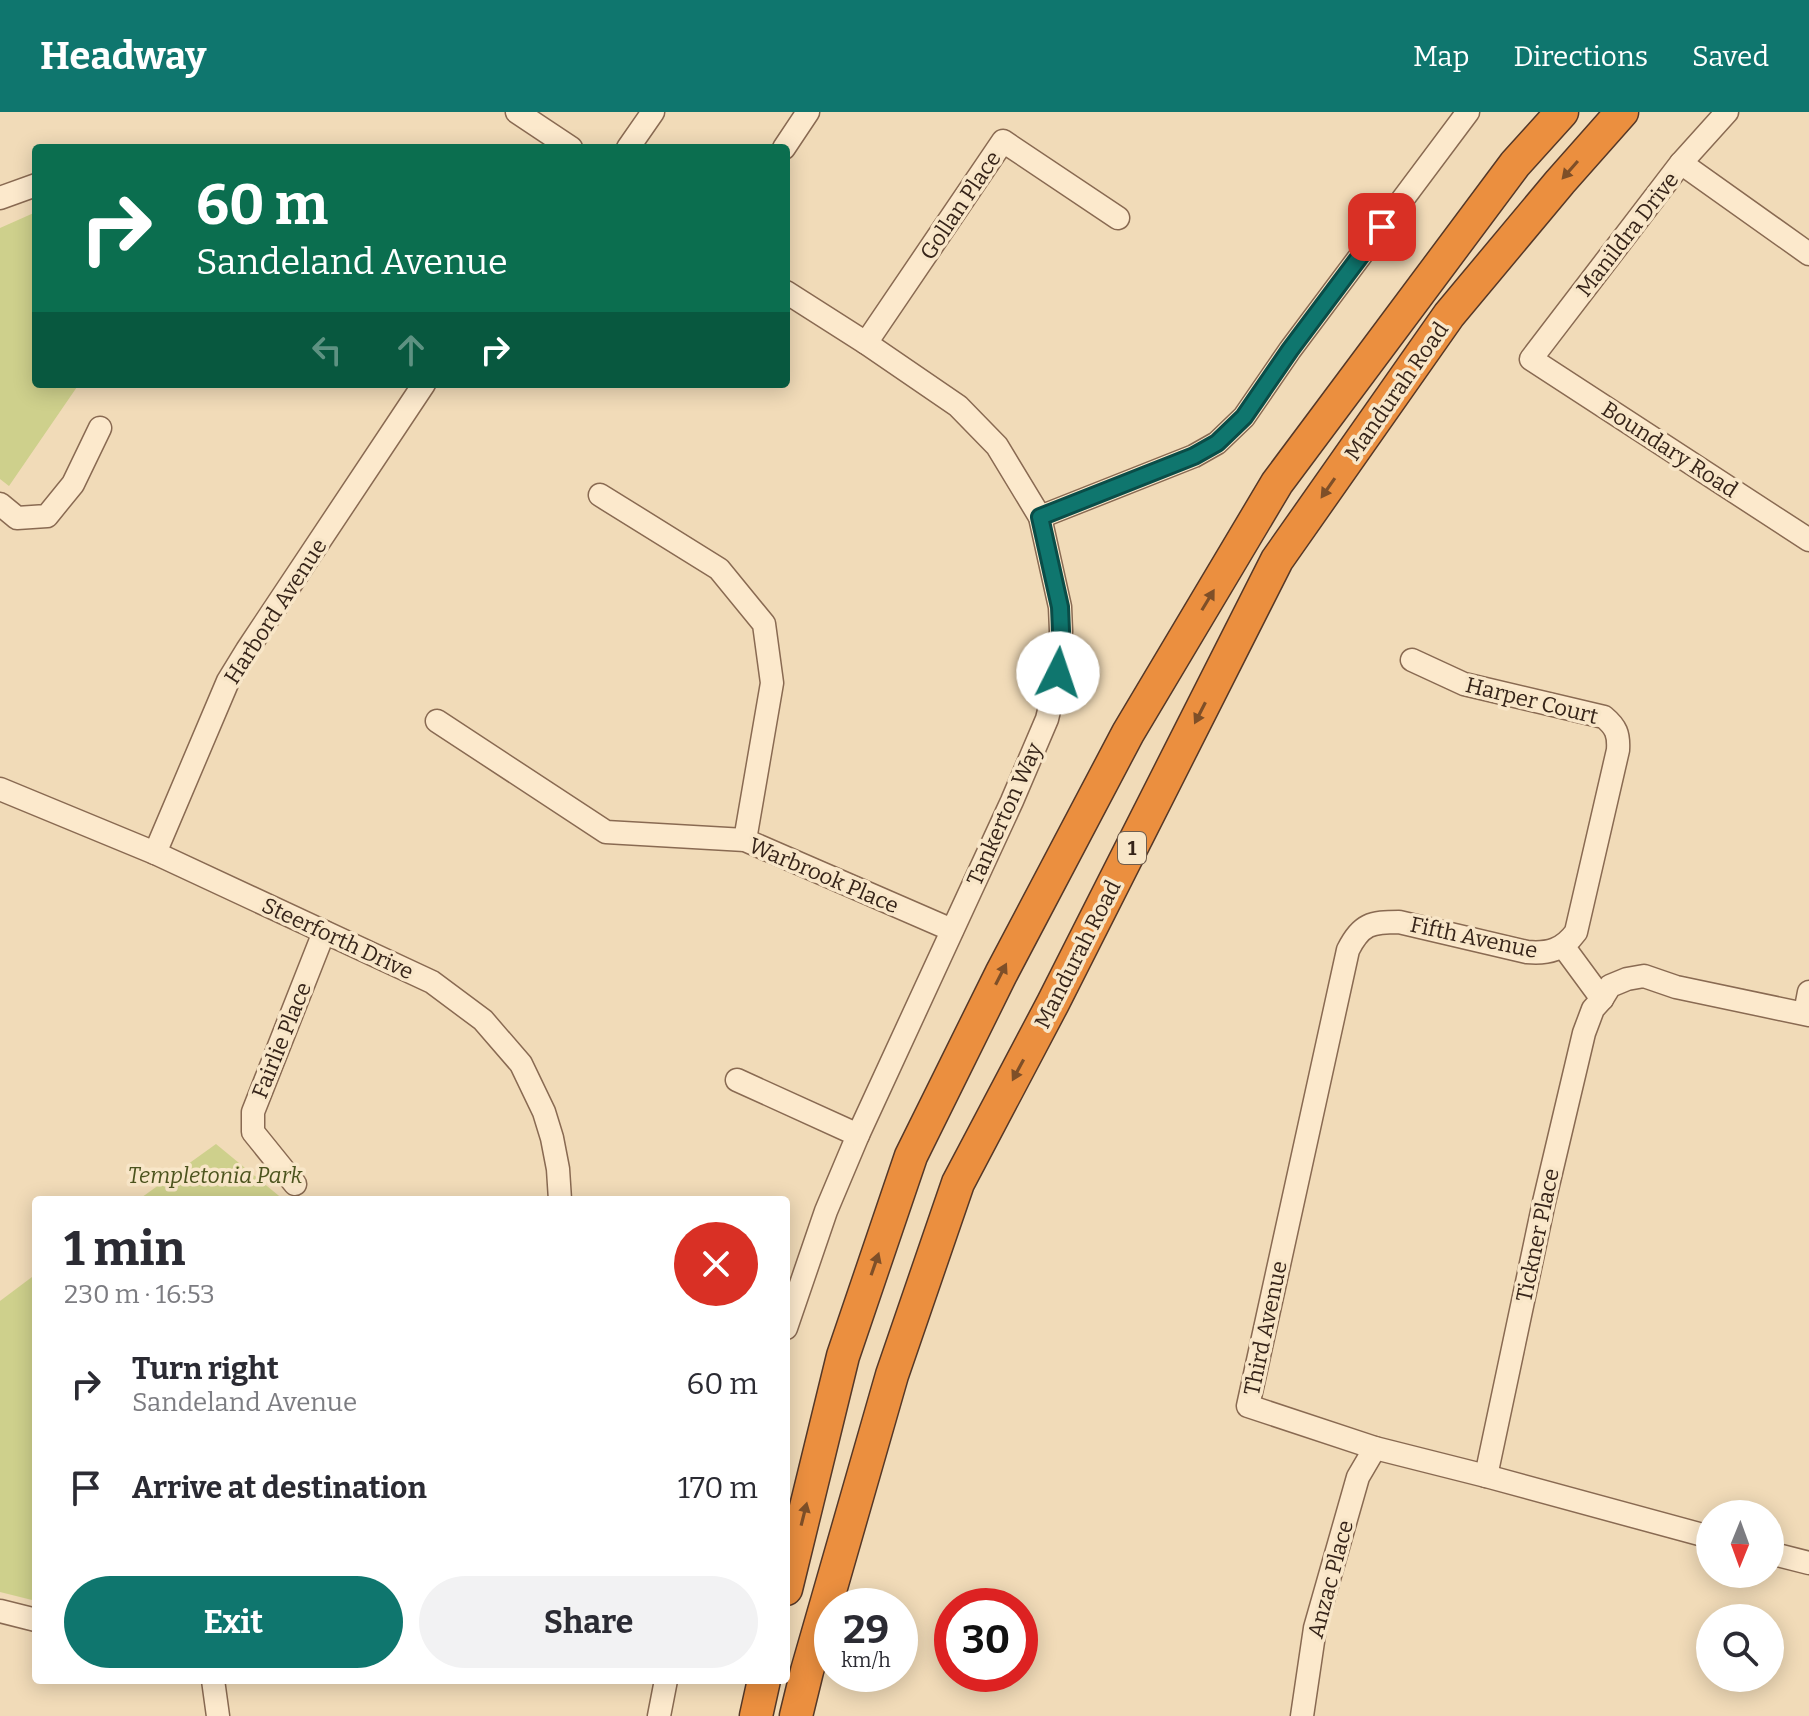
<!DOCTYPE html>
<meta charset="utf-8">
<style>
:root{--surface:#fff;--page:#f2f2f3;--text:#2b2b33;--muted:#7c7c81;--accent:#0f766e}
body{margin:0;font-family:Bitter,serif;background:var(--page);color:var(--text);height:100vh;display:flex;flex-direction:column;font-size:30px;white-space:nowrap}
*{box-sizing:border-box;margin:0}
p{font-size:26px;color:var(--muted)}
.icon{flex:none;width:44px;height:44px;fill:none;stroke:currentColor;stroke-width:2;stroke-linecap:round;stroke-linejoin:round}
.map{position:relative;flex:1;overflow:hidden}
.drawer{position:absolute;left:32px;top:1084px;width:758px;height:488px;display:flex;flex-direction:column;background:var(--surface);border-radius:8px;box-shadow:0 4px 20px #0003}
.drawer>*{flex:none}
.guide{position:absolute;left:32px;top:32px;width:758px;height:244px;border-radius:8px;box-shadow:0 4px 20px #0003;background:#0b6e4f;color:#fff;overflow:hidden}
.needle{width:52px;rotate:181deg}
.tools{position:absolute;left:1696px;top:1388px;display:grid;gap:16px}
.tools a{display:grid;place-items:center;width:88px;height:88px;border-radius:50%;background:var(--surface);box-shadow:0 4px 20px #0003;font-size:40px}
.speed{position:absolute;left:814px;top:1476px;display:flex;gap:16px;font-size:40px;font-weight:700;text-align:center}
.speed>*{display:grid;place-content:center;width:104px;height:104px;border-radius:50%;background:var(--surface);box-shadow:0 4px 20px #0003;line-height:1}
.speed small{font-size:20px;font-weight:400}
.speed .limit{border:12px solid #d22;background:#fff;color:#111}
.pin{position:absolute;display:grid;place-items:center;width:68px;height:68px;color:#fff;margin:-34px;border-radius:16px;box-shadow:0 4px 12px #0006}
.me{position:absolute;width:88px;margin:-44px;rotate:4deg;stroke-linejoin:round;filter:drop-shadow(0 0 6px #0008)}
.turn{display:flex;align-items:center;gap:28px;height:168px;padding:0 32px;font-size:36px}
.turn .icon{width:104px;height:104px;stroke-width:2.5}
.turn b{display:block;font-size:56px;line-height:68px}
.lanes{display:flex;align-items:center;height:76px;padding:0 32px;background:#0003;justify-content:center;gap:40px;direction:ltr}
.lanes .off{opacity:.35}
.round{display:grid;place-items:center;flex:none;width:84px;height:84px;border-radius:42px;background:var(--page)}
.overview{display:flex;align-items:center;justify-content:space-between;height:136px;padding:0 32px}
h1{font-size:48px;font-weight:700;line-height:60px}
.button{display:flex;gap:16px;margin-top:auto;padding:16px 32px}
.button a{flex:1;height:92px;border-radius:48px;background:var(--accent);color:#fff;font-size:32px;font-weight:700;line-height:92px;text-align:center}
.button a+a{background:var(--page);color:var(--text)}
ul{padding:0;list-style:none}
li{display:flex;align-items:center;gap:24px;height:104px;padding:0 32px}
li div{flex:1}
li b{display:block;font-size:30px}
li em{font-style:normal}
header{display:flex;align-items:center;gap:48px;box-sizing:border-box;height:112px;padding:0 40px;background:var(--accent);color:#fff}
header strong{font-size:38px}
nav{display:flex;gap:44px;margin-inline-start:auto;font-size:28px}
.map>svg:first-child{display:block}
</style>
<header>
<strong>Headway</strong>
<nav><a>Map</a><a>Directions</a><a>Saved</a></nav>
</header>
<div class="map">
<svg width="1809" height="1604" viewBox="0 0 1809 1604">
<rect width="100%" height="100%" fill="#f1dbb8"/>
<!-- green -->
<g fill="#ced08c">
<polygon points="36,100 36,272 79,272 9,374 0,367 0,116"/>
<polygon points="216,1032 284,1088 138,1088"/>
<polygon points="36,1162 36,1489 0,1480 0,1189"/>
</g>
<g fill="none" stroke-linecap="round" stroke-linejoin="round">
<defs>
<g id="minor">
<polyline points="517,0 571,36"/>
<polyline points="1727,0 1681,51 1531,247 1809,428"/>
<polyline points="628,36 653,0"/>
<polyline points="784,36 808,0"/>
<polyline points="1681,51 1809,142"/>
<polyline points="0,86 36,73"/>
<polyline points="786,180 866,231 958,294 997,334 1040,405 1060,495 1061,519 1058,561 1047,607 1012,689 858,1023 826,1099 786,1216"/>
<polyline points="866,231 1003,29 1118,106"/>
<polyline points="600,383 719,457 764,512 772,571 745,728"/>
<polyline points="0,392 17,406 47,404 73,372 100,316"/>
<polyline points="1040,405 1194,344 1217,331 1244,305 1290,238 1468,0"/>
<path d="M1412,548L1464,572L1604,605C1616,615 1619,622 1618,638L1576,820C1563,838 1548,842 1527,840L1399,810C1371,810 1361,812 1348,838L1248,1294L1375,1336L1486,1364L1710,1425"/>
<polyline points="437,609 606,720 745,728 952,818"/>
<polyline points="0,677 155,741 432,870 483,908 521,952 544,1000 552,1026 558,1057 560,1088"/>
<polyline points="155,741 228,569 247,538 424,272"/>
<polyline points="1563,834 1602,887"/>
<polyline points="1805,901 1809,880"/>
<polyline points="737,968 858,1023"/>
<polyline points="295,1072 253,1020 253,1000 324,820"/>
<polyline points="1486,1364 1544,1090 1584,921 1593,897 1602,887 1610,874 1627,867 1644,864 1676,875 1809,903"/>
<polyline points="1770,1441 1809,1451"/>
<polyline points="0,1499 36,1508"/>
<polyline points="213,1568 218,1604"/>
<polyline points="659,1604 666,1568"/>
<polyline points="1302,1604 1315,1516 1358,1365 1375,1336"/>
</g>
<g id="highway">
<polyline points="786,1477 843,1244 911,1044 1001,862 1128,621 1277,371 1515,52 1562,0"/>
<polyline points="756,1604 764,1568"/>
<polyline points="796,1604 807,1559 892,1263 958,1071 1053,891 1277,448 1449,203 1560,70 1622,0"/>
</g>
</defs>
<!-- minor casing -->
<use href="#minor" stroke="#896a52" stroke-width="25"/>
<!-- highway casing -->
<use href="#highway" stroke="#553828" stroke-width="35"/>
<!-- minor -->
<use href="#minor" stroke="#fce9cc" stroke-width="22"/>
<!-- highway -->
<use href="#highway" stroke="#eb8f3f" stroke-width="32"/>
</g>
<!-- one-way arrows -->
<defs><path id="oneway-solid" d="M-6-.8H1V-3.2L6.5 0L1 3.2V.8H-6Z" transform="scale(2)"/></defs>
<g fill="#7e4f28">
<use href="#oneway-solid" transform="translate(1570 58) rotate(131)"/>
<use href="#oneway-solid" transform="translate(1328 376) rotate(125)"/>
<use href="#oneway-solid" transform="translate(1208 488) rotate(-59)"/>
<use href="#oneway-solid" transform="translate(1200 601) rotate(117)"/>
<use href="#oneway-solid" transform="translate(1001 862) rotate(-63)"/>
<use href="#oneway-solid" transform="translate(1018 958) rotate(118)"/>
<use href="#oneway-solid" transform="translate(875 1152) rotate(-71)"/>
<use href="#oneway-solid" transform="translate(804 1402) rotate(-76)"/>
</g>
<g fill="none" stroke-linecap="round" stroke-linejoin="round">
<defs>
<polyline id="route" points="1058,561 1061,519 1060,495 1040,405 1194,344 1217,331 1244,305 1290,238 1382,115"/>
</defs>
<!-- route casing -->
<use href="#route" stroke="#0a4d48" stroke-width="20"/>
<!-- route -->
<use href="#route" stroke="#0f766e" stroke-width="14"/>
</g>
<g text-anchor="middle" stroke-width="7" stroke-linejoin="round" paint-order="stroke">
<!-- shield labels -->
<rect fill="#f8e6c8" stroke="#705e4e" stroke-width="2" x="1118" y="720" width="28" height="32" rx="6"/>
<g font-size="20" font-weight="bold" fill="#362419">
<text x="1132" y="743">1</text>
</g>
<!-- street labels -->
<g font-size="22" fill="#362419" stroke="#f8e6c8">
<text transform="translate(960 93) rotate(-56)" y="8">Gollan Place</text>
<text transform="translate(1627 122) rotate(-52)" y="8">Manildra Drive</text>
<text transform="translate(1396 279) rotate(-55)" y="8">Mandurah Road</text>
<text transform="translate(1670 337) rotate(33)" y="8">Boundary Road</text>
<text transform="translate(275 499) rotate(-57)" y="8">Harbord Avenue</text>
<text transform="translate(1532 588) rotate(14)" y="8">Harper Court</text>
<text transform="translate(1004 702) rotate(-66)" y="8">Tankerton Way</text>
<text transform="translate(824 763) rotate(23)" y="8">Warbrook Place</text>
<text transform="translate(1474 825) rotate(12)" y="8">Fifth Avenue</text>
<text transform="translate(338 826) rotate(25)" y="8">Steerforth Drive</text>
<text transform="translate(1077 842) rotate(-63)" y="8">Mandurah Road</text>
<text transform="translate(281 928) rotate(-68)" y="8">Fairlie Place</text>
<text transform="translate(1537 1123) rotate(-78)" y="8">Tickner Place</text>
<text transform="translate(1265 1216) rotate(-78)" y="8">Third Avenue</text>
<text transform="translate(1330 1467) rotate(-75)" y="8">Anzac Place</text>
</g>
<!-- park labels -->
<g font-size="22" font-style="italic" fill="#4c541e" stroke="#f8e6c8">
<text x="215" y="1071">Templetonia Park</text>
</g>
</g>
</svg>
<div class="tools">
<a><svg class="needle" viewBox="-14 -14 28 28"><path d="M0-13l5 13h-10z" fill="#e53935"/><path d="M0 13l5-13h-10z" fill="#7c7c81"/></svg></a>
<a><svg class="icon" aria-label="search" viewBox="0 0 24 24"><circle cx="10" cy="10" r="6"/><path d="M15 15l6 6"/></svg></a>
</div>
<div class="speed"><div>29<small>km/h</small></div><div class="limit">30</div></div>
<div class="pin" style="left:1382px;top:115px;background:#d93025"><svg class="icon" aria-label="arrive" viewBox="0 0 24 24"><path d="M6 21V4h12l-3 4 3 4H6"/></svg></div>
<svg class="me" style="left:1058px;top:561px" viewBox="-20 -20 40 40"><circle r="19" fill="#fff"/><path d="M0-13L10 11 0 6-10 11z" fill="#0f766e"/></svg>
<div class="guide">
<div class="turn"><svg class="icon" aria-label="right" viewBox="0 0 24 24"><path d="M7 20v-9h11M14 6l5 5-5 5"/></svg><div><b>60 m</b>Sandeland Avenue</div></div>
<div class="lanes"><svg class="icon off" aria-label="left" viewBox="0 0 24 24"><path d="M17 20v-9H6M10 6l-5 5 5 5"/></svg><svg class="icon off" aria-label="ahead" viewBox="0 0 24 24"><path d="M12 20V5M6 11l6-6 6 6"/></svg><svg class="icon" aria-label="right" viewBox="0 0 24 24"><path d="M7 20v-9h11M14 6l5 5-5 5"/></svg></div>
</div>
<section class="drawer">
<div class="overview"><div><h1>1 min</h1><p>230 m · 16:53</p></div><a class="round" style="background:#d93025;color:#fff"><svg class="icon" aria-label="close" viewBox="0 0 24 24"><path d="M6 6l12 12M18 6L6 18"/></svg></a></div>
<ul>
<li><svg class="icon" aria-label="right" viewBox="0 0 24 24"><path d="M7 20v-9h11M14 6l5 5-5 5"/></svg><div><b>Turn right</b><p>Sandeland Avenue</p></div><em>60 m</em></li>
<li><svg class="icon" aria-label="arrive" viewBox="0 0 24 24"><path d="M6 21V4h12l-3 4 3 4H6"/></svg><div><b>Arrive at destination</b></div><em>170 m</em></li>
</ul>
<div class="button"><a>Exit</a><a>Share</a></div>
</section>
</div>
